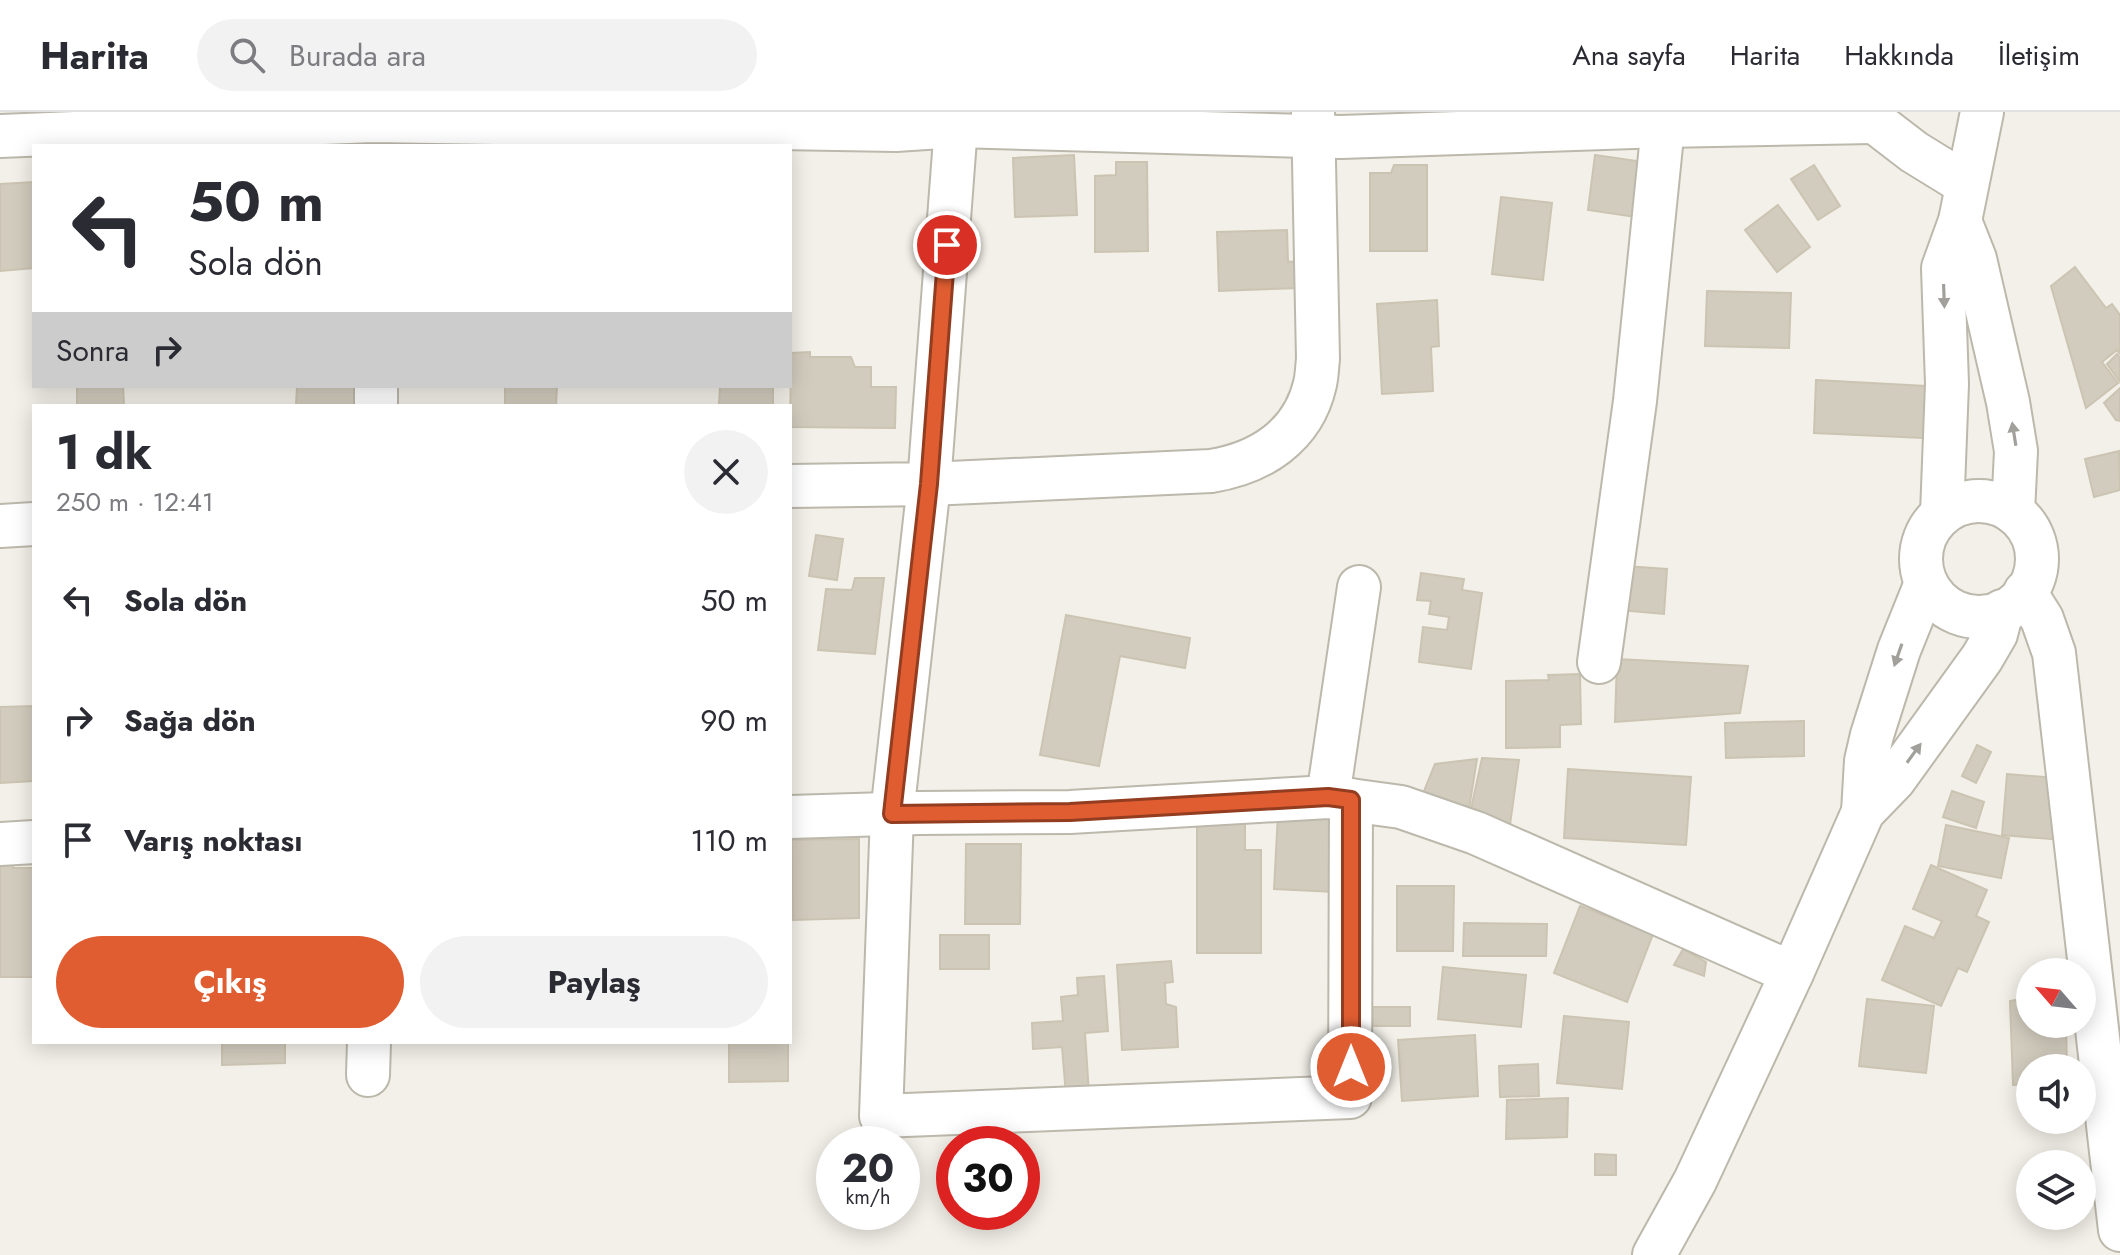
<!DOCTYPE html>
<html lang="tr">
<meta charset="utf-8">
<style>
:root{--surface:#fff;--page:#f2f2f3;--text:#2b2b33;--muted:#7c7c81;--line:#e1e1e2;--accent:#e05d31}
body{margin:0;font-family:Jost,sans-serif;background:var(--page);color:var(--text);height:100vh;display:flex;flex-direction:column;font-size:30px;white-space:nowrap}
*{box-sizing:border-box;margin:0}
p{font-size:26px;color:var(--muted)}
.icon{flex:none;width:44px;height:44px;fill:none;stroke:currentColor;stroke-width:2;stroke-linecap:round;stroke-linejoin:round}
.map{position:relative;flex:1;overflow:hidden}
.sheet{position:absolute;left:32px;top:292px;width:760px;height:640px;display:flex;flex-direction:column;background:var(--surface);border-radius:0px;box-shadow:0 4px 20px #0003}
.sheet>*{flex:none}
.guide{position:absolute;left:32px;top:32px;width:760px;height:244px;border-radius:0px;box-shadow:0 4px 20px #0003;background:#fff;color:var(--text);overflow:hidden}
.needle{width:52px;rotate:298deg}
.controls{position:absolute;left:2016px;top:846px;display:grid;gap:16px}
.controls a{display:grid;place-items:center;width:80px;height:80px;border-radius:50%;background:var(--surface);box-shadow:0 4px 20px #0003;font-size:40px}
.speed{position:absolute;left:816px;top:1014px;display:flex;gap:16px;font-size:40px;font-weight:700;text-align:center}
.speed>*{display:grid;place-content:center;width:104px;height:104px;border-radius:50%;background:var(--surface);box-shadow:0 4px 20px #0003;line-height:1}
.speed small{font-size:20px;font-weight:400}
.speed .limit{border:12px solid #d22;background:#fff;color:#111}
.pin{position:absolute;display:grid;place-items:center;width:68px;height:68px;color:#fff;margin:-34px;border:4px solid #fff;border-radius:50%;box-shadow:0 2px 8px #0007}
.me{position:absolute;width:88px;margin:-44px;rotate:0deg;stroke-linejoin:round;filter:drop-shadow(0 0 6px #0008)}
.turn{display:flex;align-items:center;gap:28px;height:168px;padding:0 24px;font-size:36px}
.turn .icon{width:104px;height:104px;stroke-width:2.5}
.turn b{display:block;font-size:56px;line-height:68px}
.then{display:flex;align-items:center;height:76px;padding:0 24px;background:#0003;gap:16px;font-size:30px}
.round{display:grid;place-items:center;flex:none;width:84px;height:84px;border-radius:42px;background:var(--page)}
.summary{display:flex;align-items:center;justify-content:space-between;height:136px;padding:0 24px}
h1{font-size:48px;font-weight:700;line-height:60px}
.action{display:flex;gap:16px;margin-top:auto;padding:16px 24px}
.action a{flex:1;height:92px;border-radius:48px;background:var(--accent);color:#fff;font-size:32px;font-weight:700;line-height:92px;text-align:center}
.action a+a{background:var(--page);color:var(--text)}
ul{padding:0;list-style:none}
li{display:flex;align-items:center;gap:24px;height:120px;padding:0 24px}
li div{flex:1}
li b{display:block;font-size:30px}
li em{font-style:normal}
header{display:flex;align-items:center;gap:48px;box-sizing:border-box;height:112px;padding:0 40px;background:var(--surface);border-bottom:2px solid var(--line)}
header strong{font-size:38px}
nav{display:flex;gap:44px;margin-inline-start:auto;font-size:28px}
.search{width:560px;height:72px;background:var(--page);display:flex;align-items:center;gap:20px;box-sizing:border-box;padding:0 28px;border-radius:44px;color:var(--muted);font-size:30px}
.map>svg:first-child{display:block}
</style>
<header>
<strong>Harita</strong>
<div class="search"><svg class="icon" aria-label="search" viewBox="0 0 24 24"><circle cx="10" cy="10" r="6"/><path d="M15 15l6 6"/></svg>Burada ara</div>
<nav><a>Ana sayfa</a><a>Harita</a><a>Hakkında</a><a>İletişim</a></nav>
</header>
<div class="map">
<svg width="2120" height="1143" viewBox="0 0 2120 1143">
<rect width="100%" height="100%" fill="#f2f0e8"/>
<!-- building -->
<g fill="#d2ccbe" stroke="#ccc4b2" stroke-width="2">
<polygon points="1074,43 1077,103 1015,105 1013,46"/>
<polygon points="1595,43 1651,51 1643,106 1588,98"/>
<polygon points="1116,50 1147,50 1148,139 1095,140 1095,64 1116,63"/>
<polygon points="1394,53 1427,53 1427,139 1370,139 1370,61 1391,61"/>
<polygon points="1814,53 1840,94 1818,108 1791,67"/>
<polygon points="34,70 34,156 0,159 0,72"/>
<polygon points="1501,85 1552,91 1543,168 1492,162"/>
<polygon points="1778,93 1810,135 1777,160 1745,118"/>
<polygon points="1287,118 1288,150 1297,149 1299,176 1219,179 1217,120"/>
<polygon points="2075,155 2106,196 2112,192 2120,203 2120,242 2117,238 2102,250 2118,271 2086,296 2051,174"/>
<polygon points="1707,179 1791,181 1789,236 1705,234"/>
<polygon points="1437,188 1439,234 1431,235 1433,279 1382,282 1377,192"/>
<polygon points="810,240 810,245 851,245 855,255 871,255 871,275 896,275 895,316 790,315 791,241"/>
<polygon points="2117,242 2120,246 2120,270 2107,252"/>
<polygon points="1816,268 1926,274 1923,326 1814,321"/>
<polygon points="77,274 123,274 124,293 77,294"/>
<polygon points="297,274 362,274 363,294 296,294"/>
<polygon points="505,274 557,274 556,294 505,294"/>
<polygon points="720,274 773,274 773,294 719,294"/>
<polygon points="2120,276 2120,309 2116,308 2104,291"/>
<polygon points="2119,339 2120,378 2094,385 2085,347"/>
<polygon points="816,423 843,427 837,468 809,464"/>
<polygon points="1624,454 1667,457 1664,502 1620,498"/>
<polygon points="1421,461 1464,467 1462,478 1482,481 1471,557 1419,550 1423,515 1447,518 1449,505 1429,502 1431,489 1417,488"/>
<polygon points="855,466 884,466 875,542 818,538 826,477 852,478"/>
<polygon points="1066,503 1190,526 1185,556 1120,544 1099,654 1040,643"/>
<polygon points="1617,547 1748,554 1740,601 1615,610"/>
<polygon points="1580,562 1581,612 1560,613 1560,635 1506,636 1506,569 1549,568 1548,563"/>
<polygon points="34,594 34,669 0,671 0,595"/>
<polygon points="1804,609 1804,644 1726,646 1725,611"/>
<polygon points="1977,633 1991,640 1976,671 1962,664"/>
<polygon points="1482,646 1519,648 1509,720 1469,706"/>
<polygon points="1477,647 1468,703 1422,684 1435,652"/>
<polygon points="1568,657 1691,665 1686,733 1564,726"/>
<polygon points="2007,662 2068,667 2063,728 2002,723"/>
<polygon points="1952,679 1984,690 1976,716 1943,705"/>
<polygon points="1278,702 1339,705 1335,780 1274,777"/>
<polygon points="1197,707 1245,707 1245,738 1261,738 1261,841 1197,841"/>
<polygon points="1946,713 2009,726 2001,766 1938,754"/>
<polygon points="859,727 859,806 793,808 792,728"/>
<polygon points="966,732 1021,732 1020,812 965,812"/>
<polygon points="0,734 13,734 13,756 34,756 34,865 0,865"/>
<polygon points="1931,753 1987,778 1976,804 1989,810 1967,860 1958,856 1941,894 1882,868 1905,814 1934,826 1942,809 1913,797"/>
<polygon points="1397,774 1454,774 1453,839 1397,839"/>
<polygon points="1580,794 1653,822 1627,890 1554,861"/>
<polygon points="1464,811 1547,812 1546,844 1463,844"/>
<rect x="940" y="823" width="49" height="34"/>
<polygon points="1683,837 1706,850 1704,864 1674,853"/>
<polygon points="1171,849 1173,870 1165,871 1166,892 1176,895 1178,935 1122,938 1117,853"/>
<polygon points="1443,855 1526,863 1521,915 1438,907"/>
<polygon points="1104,864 1108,919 1085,921 1089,982 1066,983 1062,935 1033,937 1032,911 1063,909 1061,885 1078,883 1077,866"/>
<polygon points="2030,885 2030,912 2066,912 2067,956 2030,956 2030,972 2013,973 2010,889"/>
<polygon points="1867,887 1934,894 1926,961 1859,954"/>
<rect x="1373" y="895" width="37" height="19"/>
<polygon points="1564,904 1629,910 1622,977 1557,971"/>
<polygon points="1475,923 1478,984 1402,989 1398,928"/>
<polygon points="222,930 285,930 285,951 222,953"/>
<polygon points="729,930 788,930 788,969 729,970"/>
<polygon points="1538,952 1539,984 1500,985 1499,954"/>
<polygon points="1568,986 1567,1025 1506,1027 1507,988"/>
<polygon points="1595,1042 1616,1043 1616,1063 1595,1063"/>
</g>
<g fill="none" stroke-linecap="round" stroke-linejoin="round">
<defs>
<g id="minor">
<path d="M1313,0L1318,247C1317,255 1317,264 1315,272C1303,324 1261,351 1211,359L929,372L892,702L881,1004L1350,985L1351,688"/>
<polyline points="1862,0 1914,40 1966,72"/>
<polyline points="0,24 373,9 896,18 956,14 1341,25 1663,14 1873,10"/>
<polyline points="1960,109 1975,147 2008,290 2016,339 2013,400"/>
<polyline points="376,274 376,294"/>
<polyline points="790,374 929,372 956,14"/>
<circle cx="1979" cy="447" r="58"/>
<polyline points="1942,402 1947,272 1943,156 1960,109 1982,0"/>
<polyline points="0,414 34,412"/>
<polyline points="2025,480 2042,507 2054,541 2120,1118"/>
<polyline points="1599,550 1635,289 1663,14"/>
<polyline points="1328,685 1359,475"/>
<polyline points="1863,700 1866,649 1872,623 1899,538 1926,471"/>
<polyline points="790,705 919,701 1070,700 1328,685 1401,695 1476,721 1792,861"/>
<polyline points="0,732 34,730"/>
<polyline points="368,963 369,930"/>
<polyline points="1654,1143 1695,1069 1792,861 1863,700 1894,668 1982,546 1996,522 2002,499"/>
</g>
</defs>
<!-- minor casing -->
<use href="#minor" stroke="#bcb8ab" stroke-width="46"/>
<!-- minor -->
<use href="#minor" stroke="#fff" stroke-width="42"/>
</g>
<!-- one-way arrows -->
<defs><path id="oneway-solid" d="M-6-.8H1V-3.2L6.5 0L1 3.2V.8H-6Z" transform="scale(2)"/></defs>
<g fill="#a2a09b">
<use href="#oneway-solid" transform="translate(1944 184) rotate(88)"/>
<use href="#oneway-solid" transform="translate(2014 322) rotate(-99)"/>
<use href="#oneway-solid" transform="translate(1898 543) rotate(109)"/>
<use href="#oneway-solid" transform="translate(1914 641) rotate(-54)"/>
</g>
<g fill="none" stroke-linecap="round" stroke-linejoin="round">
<defs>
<polyline id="route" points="947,133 929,372 892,702 1070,700 1328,685 1351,688 1351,955"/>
</defs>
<!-- route casing -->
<use href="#route" stroke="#923c20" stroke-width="20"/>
<!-- route -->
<use href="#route" stroke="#e05d31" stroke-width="14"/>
</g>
</svg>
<div class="controls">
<a><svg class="needle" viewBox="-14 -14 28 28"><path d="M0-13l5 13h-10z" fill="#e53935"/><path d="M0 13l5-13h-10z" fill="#7c7c81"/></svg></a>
<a><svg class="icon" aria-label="sound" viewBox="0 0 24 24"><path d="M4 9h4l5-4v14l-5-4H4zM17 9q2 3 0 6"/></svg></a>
<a><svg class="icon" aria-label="layers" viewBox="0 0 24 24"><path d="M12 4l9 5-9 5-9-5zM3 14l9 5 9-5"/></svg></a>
</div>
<div class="speed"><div>20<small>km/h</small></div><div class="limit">30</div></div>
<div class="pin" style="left:947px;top:133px;background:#d93025"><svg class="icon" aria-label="arrive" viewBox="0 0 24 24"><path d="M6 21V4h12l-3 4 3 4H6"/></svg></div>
<svg class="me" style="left:1351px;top:955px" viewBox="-20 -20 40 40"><circle r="17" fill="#e05d31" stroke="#fff" stroke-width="3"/><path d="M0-11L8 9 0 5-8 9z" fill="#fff"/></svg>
<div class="guide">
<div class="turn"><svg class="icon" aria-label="left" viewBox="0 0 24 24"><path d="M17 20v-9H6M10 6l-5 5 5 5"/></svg><div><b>50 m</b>Sola dön</div></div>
<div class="then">Sonra<svg class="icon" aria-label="right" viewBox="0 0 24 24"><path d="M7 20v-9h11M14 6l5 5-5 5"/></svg></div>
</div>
<section class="sheet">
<div class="summary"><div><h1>1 dk</h1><p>250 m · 12:41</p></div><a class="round"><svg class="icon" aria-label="close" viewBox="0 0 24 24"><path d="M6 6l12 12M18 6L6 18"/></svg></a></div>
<ul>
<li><svg class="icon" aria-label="left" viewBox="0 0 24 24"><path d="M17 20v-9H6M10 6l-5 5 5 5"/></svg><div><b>Sola dön</b></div><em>50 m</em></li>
<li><svg class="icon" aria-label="right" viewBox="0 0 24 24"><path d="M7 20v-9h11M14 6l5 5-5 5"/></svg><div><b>Sağa dön</b></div><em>90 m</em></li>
<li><svg class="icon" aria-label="arrive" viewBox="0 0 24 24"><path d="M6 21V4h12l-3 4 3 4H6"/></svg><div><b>Varış noktası</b></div><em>110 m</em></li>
</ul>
<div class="action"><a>Çıkış</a><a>Paylaş</a></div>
</section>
</div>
